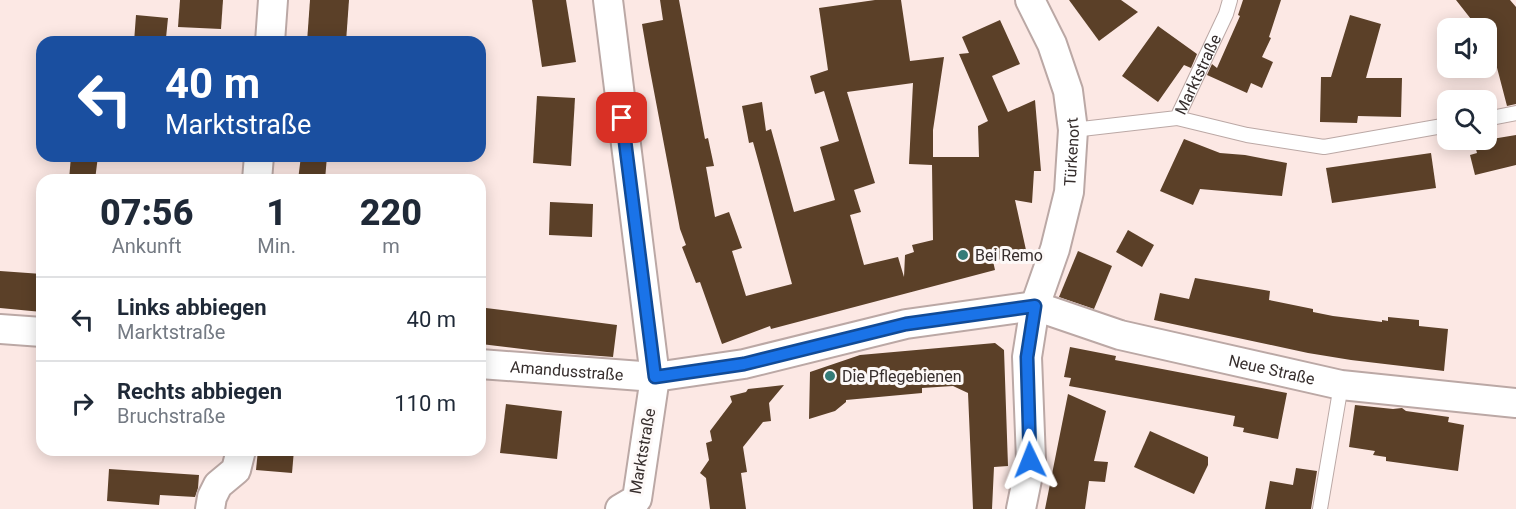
<!DOCTYPE html>
<html lang="de">
<meta charset="utf-8">
<style>
:root{--surface:#fff;--page:#f6f6f7;--text:#1f2937;--muted:#747a83;--line:#e0e1e3}
body{margin:0;font-family:Roboto,sans-serif;background:var(--page);color:var(--text);height:100vh;display:flex;flex-direction:column;font-size:22px;white-space:nowrap}
*{box-sizing:border-box;margin:0}
p{font-size:20px;color:var(--muted)}
.icon{flex:none;width:33px;height:33px;fill:none;stroke:currentColor;stroke-width:2;stroke-linecap:round;stroke-linejoin:round}
.map{position:relative;flex:1;overflow:hidden}
.panel{position:absolute;left:36px;top:174px;width:450px;height:282px;display:flex;flex-direction:column;background:var(--surface);border-radius:18px;box-shadow:0 3px 15px #0003}
.panel>*{flex:none}
.top-card{position:absolute;left:36px;top:36px;width:450px;height:126px;border-radius:18px;box-shadow:0 3px 15px #0003;background:#1a4fa0;color:#fff;overflow:hidden}
.fabs{position:absolute;left:1437px;top:18px;display:grid;gap:12px}
.fabs a{display:grid;place-items:center;width:60px;height:60px;border-radius:12px;background:var(--surface);box-shadow:0 3px 15px #0003;font-size:30px}
.pin{position:absolute;display:grid;place-items:center;width:51px;height:51px;color:#fff;margin:-26px;border-radius:12px;box-shadow:0 3px 9px #0006}
.me{position:absolute;width:66px;margin:-33px;rotate:358deg;stroke-linejoin:round;filter:drop-shadow(0 0 4px #0008)}
.turn{display:flex;align-items:center;gap:21px;height:126px;padding:0 30px;font-size:27px}
.turn .icon{width:78px;height:78px;stroke-width:2.5}
.turn b{display:block;font-size:42px;line-height:51px}
.eta{display:flex;justify-content:space-evenly;align-items:center;height:102px;text-align:center}
.eta b{font-size:36px;font-weight:800;line-height:42px}
ul{padding:0;list-style:none}
li{display:flex;align-items:center;gap:18px;height:84px;padding:0 30px;border-top:2px solid var(--line)}
li div{flex:1}
li b{display:block;font-size:22px}
li em{font-style:normal}
.map>svg:first-child{display:block}
</style>
<div class="map">
<svg width="1516" height="509" viewBox="0 0 1516 509">
<rect width="100%" height="100%" fill="#fce8e4"/>
<!-- building -->
<g fill="#5b4028" fill-rule="evenodd">
<polygon points="180,0 223,0 221,29 178,27"/>
<polygon points="310,0 349,0 346,42 307,42"/>
<polygon points="532,0 566,0 576,62 542,67"/>
<path d="M660,0H679L705,139L708,138L714,166L706,167L715,217L729,212L742,248L732,251L746,296L792,284L753,142L749,143L742,106L762,102L766,131L771,129L794,212L835,200L820,147L839,141L824,91L815,94L810,76L828,70L819,8L875,0H901L910,61L944,57L933,130V157H979L978,126L988,121L959,54L969,53L962,37L1000,20L1020,64L992,76L1008,112L1035,100L1041,171H1034L1032,203L1015,200L1026,250L1018,252L1019,255L993,261L995,270L771,329L770,326L722,344L700,282L696,283L682,247L686,245L680,229L649,65L642,24L663,20ZM913,83L909,164L932,165L933,240L912,245L914,252L905,255L904,277L898,257L864,265L850,215L861,212L854,190L875,183L847,92Z"/>
<polygon points="1069,0 1121,0 1138,12 1099,41"/>
<polygon points="1243,0 1281,0 1269,37 1271,38 1262,57 1273,62 1262,88 1251,83 1247,93 1207,75 1212,64 1217,68 1240,16 1238,15"/>
<polygon points="1456,0 1510,0 1516,7 1516,104 1507,106 1495,60 1486,42 1486,28 1478,28"/>
<polygon points="136,15 168,18 166,38 154,37 154,42 134,42"/>
<polygon points="1350,15 1381,24 1366,78 1402,78 1401,117 1358,116 1357,123 1320,122 1321,77 1331,77"/>
<polygon points="1158,26 1197,54 1191,68 1184,65 1158,102 1122,76"/>
<polygon points="537,96 575,98 571,166 533,163"/>
<polygon points="1516,135 1516,165 1475,175 1470,155 1477,153 1474,142"/>
<polygon points="1184,139 1220,153 1245,155 1287,163 1282,196 1200,189 1193,205 1160,191"/>
<polygon points="1431,153 1436,188 1332,203 1326,168"/>
<polygon points="71,156 98,156 95,180 69,180"/>
<polygon points="301,156 327,156 325,180 298,180"/>
<polygon points="550,202 593,204 592,237 549,235"/>
<polygon points="1128,230 1154,245 1142,267 1116,252"/>
<polygon points="1078,251 1112,266 1094,309 1059,297"/>
<polygon points="0,271 42,274 42,312 0,308"/>
<polygon points="1195,278 1270,291 1269,300 1313,309 1313,312 1333,316 1382,322 1382,320 1388,321 1388,317 1419,320 1419,326 1448,329 1444,371 1351,360 1308,353 1154,320 1160,293 1189,299"/>
<polygon points="486,308 617,325 613,357 547,352 481,344"/>
<polygon points="995,343 1004,350 1008,466 994,467 992,509 973,509 968,393 953,386 922,388 922,393 846,400 846,402 835,411 809,419 810,372 860,355"/>
<polygon points="1070,347 1116,356 1115,360 1287,393 1278,439 1243,432 1244,428 1233,426 1235,416 1069,386 1071,378 1064,377"/>
<polygon points="784,385 769,403 771,421 763,422 743,447 747,472 741,473 746,509 710,509 706,478 700,473 709,460 706,443 712,441 710,431 732,402 730,396 746,392 748,389"/>
<polygon points="1068,394 1106,411 1094,461 1108,462 1105,482 1089,481 1085,509 1045,509"/>
<polygon points="506,404 562,411 557,459 500,453"/>
<polygon points="1355,405 1393,409 1402,408 1406,411 1449,417 1448,422 1464,425 1458,471 1386,461 1386,457 1373,455 1375,451 1349,447"/>
<polygon points="1150,431 1208,457 1208,465 1194,494 1134,467"/>
<polygon points="258,450 294,450 292,473 256,470"/>
<polygon points="1296,468 1317,471 1311,509 1265,509 1270,481 1293,485"/>
<polygon points="109,469 199,475 198,488 195,497 160,495 159,505 107,501"/>
</g>
<g fill="none" stroke-linecap="round" stroke-linejoin="round">
<defs>
<g id="service">
<polyline points="1177,118 1247,135 1324,147 1448,125"/>
<polyline points="1486,119 1516,113"/>
<path id="s1" d="M1073,130L1177,118L1226,14L1230,0"/>
<polyline points="1320,509 1341,385"/>
</g>
<g id="minor">
<polyline points="608,0 655,377 637,499 620,509"/>
<polyline points="270,42 273,0"/>
<polyline points="257,180 259,156"/>
<polyline points="0,329 42,332"/>
<path id="s2" d="M480,364L655,377L744,364L906,324L1035,306L1120,335L1341,385L1516,403"/>
<polyline points="210,509 212,497 218,485 236,470 241,450"/>
<path id="s3" d="M1021,509L1031,460L1027,357L1035,306L1055,249L1069,192L1073,130L1068,91L1052,44L1030,0"/>
</g>
</defs>
<!-- service casing -->
<use href="#service" stroke="#bba8a5" stroke-width="16"/>
<!-- minor casing -->
<use href="#minor" stroke="#bba8a5" stroke-width="32"/>
<!-- service -->
<use href="#service" stroke="#fff" stroke-width="14"/>
<!-- minor -->
<use href="#minor" stroke="#fff" stroke-width="28"/>
</g>
<g fill="none" stroke-linecap="round" stroke-linejoin="round">
<defs>
<polyline id="route" points="622,118 655,377 744,364 906,324 1035,306 1027,357 1030,460"/>
</defs>
<!-- route casing -->
<use href="#route" stroke="#114b97" stroke-width="15"/>
<!-- route -->
<use href="#route" stroke="#1a73e8" stroke-width="10"/>
</g>
<!-- markers -->
<g fill="#347c78" stroke="#fdf9f8" stroke-width="2">
<circle cx="963" cy="255" r="6"/>
<circle cx="830" cy="376" r="6"/>
</g>
<g text-anchor="middle" stroke-width="6" stroke-linejoin="round" paint-order="stroke">
<!-- street labels -->
<g font-size="16" fill="#362e2d" stroke="#fdf9f8">
<text dy="6" stroke="none"><textPath href="#s1" startOffset="153">Marktstraße</textPath></text>
<text dy="6" stroke="none"><textPath href="#s3" startOffset="364">Türkenort</textPath></text>
<text dy="6" stroke="none"><textPath href="#s2" startOffset="808">Neue Straße</textPath></text>
<text dy="6" stroke="none"><textPath href="#s2" startOffset="87">Amandusstraße</textPath></text>
<text transform="translate(642 451) rotate(-80)" y="6">Marktstraße</text>
</g>
<!-- poi labels -->
<g font-size="16" fill="#362e2d" stroke="#fdf9f8" text-anchor="start">
<text x="975" y="261">Bei Remo</text>
<text x="842" y="382">Die Pflegebienen</text>
</g>
</g>
</svg>
<div class="fabs">
<a><svg class="icon" aria-label="sound" viewBox="0 0 24 24"><path d="M4 9h4l5-4v14l-5-4H4zM17 9q2 3 0 6"/></svg></a>
<a><svg class="icon" aria-label="search" viewBox="0 0 24 24"><circle cx="10" cy="10" r="6"/><path d="M15 15l6 6"/></svg></a>
</div>
<div class="pin" style="left:622px;top:118px;background:#d93025"><svg class="icon" aria-label="arrive" viewBox="0 0 24 24"><path d="M6 21V4h12l-3 4 3 4H6"/></svg></div>
<svg class="me" style="left:1030px;top:460px" viewBox="-20 -20 40 40"><path d="M0-17L14 15 0 8-14 15z" fill="#1a73e8" stroke="#fff" stroke-width="4"/></svg>
<div class="top-card">
<div class="turn"><svg class="icon" aria-label="left" viewBox="0 0 24 24"><path d="M17 20v-9H6M10 6l-5 5 5 5"/></svg><div><b>40 m</b>Marktstraße</div></div>
</div>
<section class="panel">
<div class="eta">
<div><b>07:56</b><p>Ankunft</p></div>
<div><b>1</b><p>Min.</p></div>
<div><b>220</b><p>m</p></div>
</div>
<ul>
<li><svg class="icon" aria-label="left" viewBox="0 0 24 24"><path d="M17 20v-9H6M10 6l-5 5 5 5"/></svg><div><b>Links abbiegen</b><p>Marktstraße</p></div><em>40 m</em></li>
<li><svg class="icon" aria-label="right" viewBox="0 0 24 24"><path d="M7 20v-9h11M14 6l5 5-5 5"/></svg><div><b>Rechts abbiegen</b><p>Bruchstraße</p></div><em>110 m</em></li>
</ul>
</section>
</div>
